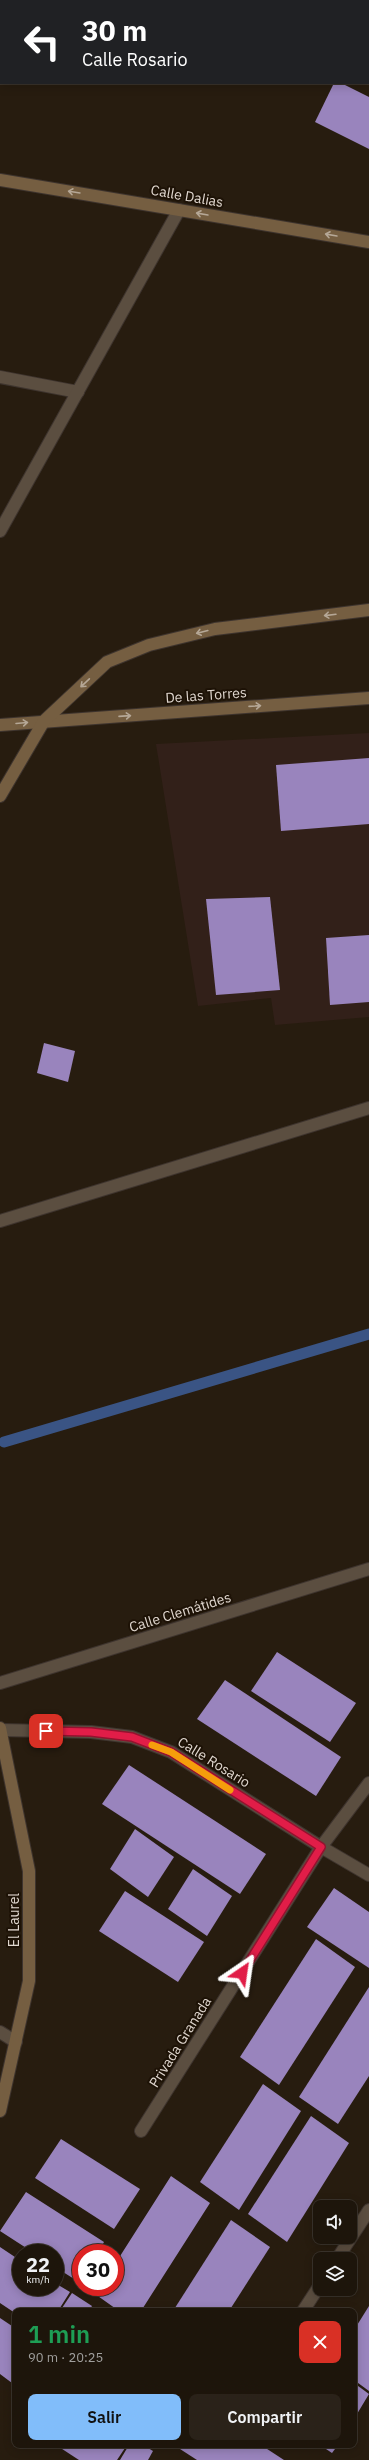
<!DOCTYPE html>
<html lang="es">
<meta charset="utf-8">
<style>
:root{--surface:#1d150b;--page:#2a2219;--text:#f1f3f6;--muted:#a09f9d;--line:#3b342c;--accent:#81bdfa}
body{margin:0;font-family:"IBM Plex Sans",sans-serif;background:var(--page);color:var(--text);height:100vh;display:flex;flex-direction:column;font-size:15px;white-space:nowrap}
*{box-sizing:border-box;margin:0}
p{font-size:13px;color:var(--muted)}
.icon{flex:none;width:22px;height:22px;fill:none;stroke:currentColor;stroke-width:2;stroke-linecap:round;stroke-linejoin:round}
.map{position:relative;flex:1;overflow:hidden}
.details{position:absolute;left:12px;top:2308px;width:345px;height:140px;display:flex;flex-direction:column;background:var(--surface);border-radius:8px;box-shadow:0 2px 10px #0003,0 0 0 1px var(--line)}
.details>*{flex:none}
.top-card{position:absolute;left:0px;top:0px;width:369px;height:84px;box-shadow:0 2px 10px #0003,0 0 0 1px var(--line);background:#202124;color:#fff;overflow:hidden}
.buttons{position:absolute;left:313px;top:2200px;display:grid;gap:8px}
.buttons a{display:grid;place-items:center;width:44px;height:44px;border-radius:8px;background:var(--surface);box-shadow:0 2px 10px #0003,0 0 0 1px var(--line);font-size:20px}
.speed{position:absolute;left:12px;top:2244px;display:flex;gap:8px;font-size:20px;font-weight:700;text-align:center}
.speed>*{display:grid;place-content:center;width:52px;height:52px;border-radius:50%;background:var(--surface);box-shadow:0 2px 10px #0003,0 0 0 1px var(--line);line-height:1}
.speed small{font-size:10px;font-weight:400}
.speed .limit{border:6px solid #d22;background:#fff;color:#111}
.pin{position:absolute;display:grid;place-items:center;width:34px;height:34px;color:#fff;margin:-17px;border-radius:8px;box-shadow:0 2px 6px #0006}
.me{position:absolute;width:44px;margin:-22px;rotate:32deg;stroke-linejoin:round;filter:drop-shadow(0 0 3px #0008)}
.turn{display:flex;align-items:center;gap:14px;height:84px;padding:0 16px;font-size:18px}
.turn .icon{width:52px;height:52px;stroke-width:2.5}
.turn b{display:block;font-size:28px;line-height:34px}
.round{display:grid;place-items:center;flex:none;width:42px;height:42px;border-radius:8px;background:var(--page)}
.headline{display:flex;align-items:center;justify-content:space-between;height:68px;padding:0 16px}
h1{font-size:24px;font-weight:600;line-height:30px;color:#1e9e55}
.primary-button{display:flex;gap:8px;margin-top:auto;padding:8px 16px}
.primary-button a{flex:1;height:46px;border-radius:8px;background:var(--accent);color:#111;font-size:16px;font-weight:600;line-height:46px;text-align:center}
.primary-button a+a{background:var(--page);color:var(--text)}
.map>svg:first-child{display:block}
</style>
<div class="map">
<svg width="369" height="2460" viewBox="0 0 369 2460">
<rect width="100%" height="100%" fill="#271c0f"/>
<!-- education -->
<polygon fill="#322019" points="369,733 369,1017 275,1025 271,998 198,1006 156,744"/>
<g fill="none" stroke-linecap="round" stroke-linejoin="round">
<!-- stream -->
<polyline stroke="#3a5484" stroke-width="11" points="4,1442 369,1334"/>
</g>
<!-- building -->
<g fill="#9984bd">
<polygon points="334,83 341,83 369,97 369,149 315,122"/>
<polygon points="369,758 369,824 281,831 276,765"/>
<polygon points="270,897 280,990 216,995 206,899"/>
<polygon points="369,935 369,1002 330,1005 326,938"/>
<polygon points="44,1043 75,1051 68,1082 37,1073"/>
<polygon points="277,1652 356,1703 330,1742 251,1691"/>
<polygon points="225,1680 341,1757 316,1796 197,1719"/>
<polygon points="129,1765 266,1854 240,1894 102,1804"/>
<polygon points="135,1829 174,1857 148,1897 110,1869"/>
<polygon points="193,1869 232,1896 207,1936 168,1909"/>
<polygon points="334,1888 369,1912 369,1968 307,1927"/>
<polygon points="125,1891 204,1942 178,1982 99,1931"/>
<polygon points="316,1939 355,1967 279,2085 240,2057"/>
<polygon points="369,1987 369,2076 338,2124 299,2097"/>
<polygon points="263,2084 301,2111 239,2210 200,2182"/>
<polygon points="311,2116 349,2143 287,2242 248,2214"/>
<polygon points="61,2139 140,2189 114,2229 35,2178"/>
<polygon points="171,2176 210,2203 141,2311 119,2311 95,2294 100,2287 115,2287 115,2264"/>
<polygon points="26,2192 104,2242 98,2253 81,2253 81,2279 79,2282 55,2267 55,2253 34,2253 0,2231"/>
<polygon points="231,2220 270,2247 229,2311 173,2311"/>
<polygon points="0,2247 21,2261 21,2287 55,2287 55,2283 70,2292 58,2311 15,2311 15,2313 0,2303"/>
<polygon points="72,2293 92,2306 89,2311 60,2311"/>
<polygon points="369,2306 369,2391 354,2380 354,2330"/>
<polygon points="0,2318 15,2328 15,2378 12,2383 0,2374"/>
<polygon points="354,2383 369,2394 354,2419"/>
<polygon points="56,2445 127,2445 117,2460 79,2460"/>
<polygon points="129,2445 143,2445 153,2451 148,2460 120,2460"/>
<polygon points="182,2445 261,2445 284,2460 197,2460 180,2449"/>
<polygon points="320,2445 338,2445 332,2453"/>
</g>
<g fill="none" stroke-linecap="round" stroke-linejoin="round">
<defs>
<g id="lane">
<polyline points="0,377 78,392"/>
<polyline points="0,531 179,210"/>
<polyline points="0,1221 369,1108"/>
</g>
<g id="street">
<polyline points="0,1683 369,1569"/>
<polyline points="1,1730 91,1732 132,1737 171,1752 321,1847 369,1875"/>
<polyline points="0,2032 16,2042"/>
<polyline points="141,2131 321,1847 369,1783"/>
<polyline points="337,2259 369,2210"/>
<polyline points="303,2311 320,2285"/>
</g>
<g id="secondary">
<polyline points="0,180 369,242"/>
<polyline points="0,725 369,698"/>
<polyline points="0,796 44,721 107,662 149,645 215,629 369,610"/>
<polyline points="0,1728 29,1871 29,1981 0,2111"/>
</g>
</defs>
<!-- lane casing -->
<use href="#lane" stroke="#3e342e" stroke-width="14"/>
<!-- street casing -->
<use href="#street" stroke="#3e342e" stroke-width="14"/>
<!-- secondary casing -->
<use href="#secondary" stroke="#3e342e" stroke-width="14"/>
<!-- lane -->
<use href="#lane" stroke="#5b4e40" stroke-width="12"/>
<!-- street -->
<use href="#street" stroke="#5b4e40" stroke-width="12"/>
<!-- secondary -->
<use href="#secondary" stroke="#755e41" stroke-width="12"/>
</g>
<!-- one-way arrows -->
<defs><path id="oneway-shaft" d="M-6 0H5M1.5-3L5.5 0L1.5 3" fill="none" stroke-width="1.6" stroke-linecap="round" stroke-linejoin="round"/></defs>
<g stroke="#b5a796">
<use href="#oneway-shaft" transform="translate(74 192) rotate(-171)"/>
<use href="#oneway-shaft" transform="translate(202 214) rotate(-170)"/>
<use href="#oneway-shaft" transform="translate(331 235) rotate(-170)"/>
<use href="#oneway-shaft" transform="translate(330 615) rotate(173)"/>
<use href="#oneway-shaft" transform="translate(202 632) rotate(166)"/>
<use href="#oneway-shaft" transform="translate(85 683) rotate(137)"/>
<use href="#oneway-shaft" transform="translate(255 706) rotate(-4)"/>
<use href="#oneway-shaft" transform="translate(125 716) rotate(-4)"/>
<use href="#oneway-shaft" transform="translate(22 723) rotate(-5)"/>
</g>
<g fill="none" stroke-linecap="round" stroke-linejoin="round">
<defs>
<polyline id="route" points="46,1731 91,1732 132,1737 171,1752 321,1847 242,1973"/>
</defs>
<!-- route casing -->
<use href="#route" stroke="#92132f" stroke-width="10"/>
<!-- route -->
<use href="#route" stroke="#e11d48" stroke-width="7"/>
<!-- slow -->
<polyline stroke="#f59e0b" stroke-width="7" points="152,1745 171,1752 230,1790"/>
</g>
<g text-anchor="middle" stroke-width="4" stroke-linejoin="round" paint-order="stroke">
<!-- street labels -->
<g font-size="14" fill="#e0d7cf" stroke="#1d1206">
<text transform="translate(187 196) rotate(10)" y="5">Calle Dalias</text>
<text transform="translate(206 695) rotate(-4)" y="5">De las Torres</text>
<text transform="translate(180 1612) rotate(-17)" y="5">Calle Clemátides</text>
<text transform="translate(214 1762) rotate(32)" y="5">Calle Rosario</text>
<text transform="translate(14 1920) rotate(-90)" y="5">El Laurel</text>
<text transform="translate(180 2042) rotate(-58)" y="5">Privada Granada</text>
</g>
</g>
</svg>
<div class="buttons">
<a><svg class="icon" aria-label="sound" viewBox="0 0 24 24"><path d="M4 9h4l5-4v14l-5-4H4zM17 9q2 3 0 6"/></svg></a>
<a><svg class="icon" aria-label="layers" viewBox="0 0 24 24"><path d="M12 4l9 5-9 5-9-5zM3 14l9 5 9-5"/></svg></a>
</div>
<div class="speed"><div>22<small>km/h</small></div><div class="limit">30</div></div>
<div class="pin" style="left:46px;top:1731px;background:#d93025"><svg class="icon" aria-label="arrive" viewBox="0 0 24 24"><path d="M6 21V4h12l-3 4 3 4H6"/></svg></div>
<svg class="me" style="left:242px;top:1973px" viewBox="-20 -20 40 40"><path d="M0-17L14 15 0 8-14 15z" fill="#e11d48" stroke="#fff" stroke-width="4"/></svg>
<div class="top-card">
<div class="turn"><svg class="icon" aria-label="left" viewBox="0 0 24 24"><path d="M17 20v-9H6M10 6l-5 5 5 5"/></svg><div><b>30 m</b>Calle Rosario</div></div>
</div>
<section class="details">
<div class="headline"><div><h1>1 min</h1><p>90 m · 20:25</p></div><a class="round" style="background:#d93025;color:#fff"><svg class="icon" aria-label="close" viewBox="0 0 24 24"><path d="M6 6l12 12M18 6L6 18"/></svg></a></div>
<div class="primary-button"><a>Salir</a><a>Compartir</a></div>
</section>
</div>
